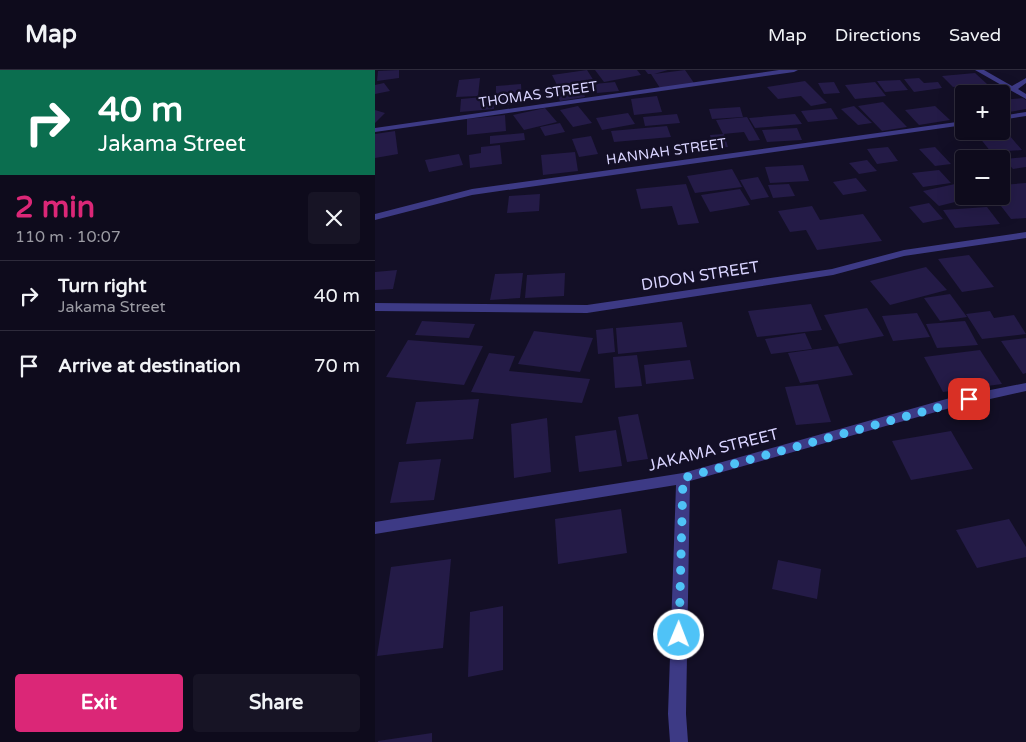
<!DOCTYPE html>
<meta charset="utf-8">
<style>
:root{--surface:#0e0b1c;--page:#171425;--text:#f1f3f6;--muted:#9b9ba3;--line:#2e2b3b;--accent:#db2777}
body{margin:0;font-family:"Varela Round",sans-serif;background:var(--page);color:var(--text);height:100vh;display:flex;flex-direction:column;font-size:19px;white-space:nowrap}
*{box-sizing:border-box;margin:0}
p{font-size:16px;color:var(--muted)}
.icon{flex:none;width:28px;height:28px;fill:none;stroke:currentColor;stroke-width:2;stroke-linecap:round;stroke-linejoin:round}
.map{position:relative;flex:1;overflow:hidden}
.details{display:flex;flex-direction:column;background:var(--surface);width:375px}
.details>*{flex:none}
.banner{background:#0b6e4f;color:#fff;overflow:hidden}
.tools{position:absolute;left:580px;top:15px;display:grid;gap:10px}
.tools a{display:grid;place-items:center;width:55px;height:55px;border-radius:5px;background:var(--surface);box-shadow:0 5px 20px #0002,0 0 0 1px var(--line);font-size:25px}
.pin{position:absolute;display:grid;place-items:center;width:42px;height:42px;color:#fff;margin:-21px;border-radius:10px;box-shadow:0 2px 8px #0006}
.me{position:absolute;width:55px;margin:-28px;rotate:1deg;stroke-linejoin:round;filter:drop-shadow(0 0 4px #0008)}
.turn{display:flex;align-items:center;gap:18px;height:105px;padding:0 15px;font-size:22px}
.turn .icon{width:65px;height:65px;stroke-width:2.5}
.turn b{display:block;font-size:35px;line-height:42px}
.round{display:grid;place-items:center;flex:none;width:52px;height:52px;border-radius:5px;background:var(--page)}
.overview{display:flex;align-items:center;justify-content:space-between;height:85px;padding:0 15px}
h1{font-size:30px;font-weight:700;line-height:38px;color:var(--accent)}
.button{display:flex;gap:10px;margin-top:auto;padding:10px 15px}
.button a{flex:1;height:58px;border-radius:5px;background:var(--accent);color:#fff;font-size:20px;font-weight:700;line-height:58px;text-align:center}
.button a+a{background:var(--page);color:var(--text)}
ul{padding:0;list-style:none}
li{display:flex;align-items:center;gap:15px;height:70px;padding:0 15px;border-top:1px solid var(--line)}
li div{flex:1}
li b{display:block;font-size:19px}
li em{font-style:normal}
header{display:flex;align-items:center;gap:30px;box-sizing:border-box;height:70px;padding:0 25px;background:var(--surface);border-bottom:1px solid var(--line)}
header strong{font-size:24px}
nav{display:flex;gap:28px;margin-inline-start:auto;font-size:18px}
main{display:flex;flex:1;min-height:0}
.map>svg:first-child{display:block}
</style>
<header>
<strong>Map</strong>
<nav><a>Map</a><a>Directions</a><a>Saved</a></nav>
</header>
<main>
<section class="details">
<div class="banner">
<div class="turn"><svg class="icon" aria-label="right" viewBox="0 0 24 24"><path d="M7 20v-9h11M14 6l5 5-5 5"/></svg><div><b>40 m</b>Jakama Street</div></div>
</div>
<div class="overview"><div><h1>2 min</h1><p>110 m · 10:07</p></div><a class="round"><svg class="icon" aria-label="close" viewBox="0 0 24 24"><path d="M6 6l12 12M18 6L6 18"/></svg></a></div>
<ul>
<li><svg class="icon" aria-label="right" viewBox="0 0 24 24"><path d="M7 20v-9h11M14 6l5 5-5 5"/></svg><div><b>Turn right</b><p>Jakama Street</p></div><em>40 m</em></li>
<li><svg class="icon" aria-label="arrive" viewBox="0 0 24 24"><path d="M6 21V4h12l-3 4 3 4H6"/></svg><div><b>Arrive at destination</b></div><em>70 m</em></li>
</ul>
<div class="button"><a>Exit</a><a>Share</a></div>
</section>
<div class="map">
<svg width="651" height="672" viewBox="0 0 651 672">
<rect width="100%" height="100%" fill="#130f26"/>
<!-- building -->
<g fill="#241b47">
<polygon points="24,0 24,8 2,11 3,1"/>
<polygon points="212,0 219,11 183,17 177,5"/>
<polygon points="220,0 262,0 266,5 229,12"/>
<polygon points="270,0 293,0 279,4 310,0 319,13 285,18 276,4 273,4"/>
<polygon points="600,3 612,14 578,17 567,6"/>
<polygon points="105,8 103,26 81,27 84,10"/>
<polygon points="544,8 549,13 563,12 567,18 539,22 529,9"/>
<polygon points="525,10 533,20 510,22 502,11"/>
<polygon points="430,11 452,33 436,36 426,26 403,29 392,17"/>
<polygon points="240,12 244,21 222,23 219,14"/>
<polygon points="459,12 465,23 449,24 443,13"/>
<polygon points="500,12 511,26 480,29 470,15"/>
<polygon points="9,13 15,21 0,24 0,15"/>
<polygon points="146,14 147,33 121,36 121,16"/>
<polygon points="615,16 624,24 592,24 586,19"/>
<polygon points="207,17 210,27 185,31 181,20"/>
<polygon points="118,26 119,39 85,42 86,29"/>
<polygon points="282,26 287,42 259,45 256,29"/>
<polygon points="648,28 651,30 651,39 634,42 626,36 626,30"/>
<polygon points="508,32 532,57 507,61 483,36"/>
<polygon points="203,36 217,53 198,57 185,40"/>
<polygon points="479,36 497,53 483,55 466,39"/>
<polygon points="560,36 575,50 544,55 530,40"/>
<polygon points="365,37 368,47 337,49 334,39"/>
<polygon points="170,38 182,52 149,60 138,45"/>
<polygon points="456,38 463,49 433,52 426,41"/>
<polygon points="0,40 10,43 0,53"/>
<polygon points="253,43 260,54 227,60 221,48"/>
<polygon points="302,44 305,53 270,56 268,47"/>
<polygon points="420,44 427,54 380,58 374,48"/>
<polygon points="130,45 131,61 92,65 92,49"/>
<polygon points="372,47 385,70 374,71 369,62 348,64 341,50"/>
<polygon points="185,53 190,62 170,66 165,57"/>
<polygon points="292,56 296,67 239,72 236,61"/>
<polygon points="422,58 427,70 392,72 387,60"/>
<polygon points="20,61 23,84 0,88 0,64"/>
<polygon points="149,63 150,70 115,74 115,66"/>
<polygon points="349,64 353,77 338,78 335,65"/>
<polygon points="634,65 647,80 616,82 604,67"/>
<polygon points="216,66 223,84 204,87 197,69"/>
<polygon points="125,75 127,94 95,98 94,85 106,83 106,77"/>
<polygon points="513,77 523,91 502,94 492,79"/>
<polygon points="560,77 576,94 560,96 544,79"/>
<polygon points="604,79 611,89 589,89 583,80"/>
<polygon points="200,82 203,101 168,105 166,85"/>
<polygon points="84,84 88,95 54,102 50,90"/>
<polygon points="651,87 651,97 638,99 629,89"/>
<polygon points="492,90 502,101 484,104 474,93"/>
<polygon points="428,95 434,111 395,113 390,97"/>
<polygon points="357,99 367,117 320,123 312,106"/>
<polygon points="564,100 576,113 548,117 537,103"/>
<polygon points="383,107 394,127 376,130 365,110"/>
<polygon points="481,108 492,121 468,125 458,112"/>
<polygon points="651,113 651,148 636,149 619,127 633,126 626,115"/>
<polygon points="311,114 324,153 303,155 297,136 266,139 261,119"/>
<polygon points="414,114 420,126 398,128 393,115"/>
<polygon points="580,114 589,122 589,126 596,128 564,136 548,121"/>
<polygon points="365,119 375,135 335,142 326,125"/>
<polygon points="165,124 164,141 132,143 134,126"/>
<polygon points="554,133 568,149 548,153 534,137"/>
<polygon points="437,136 445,150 488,144 507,171 442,180 431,160 415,162 403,141"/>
<polygon points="612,137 625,154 580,158 568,140"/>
<polygon points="594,185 619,217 587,222 563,189"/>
<polygon points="551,197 572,220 515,235 495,211"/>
<polygon points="22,200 18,219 0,220 0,202"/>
<polygon points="148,203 145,228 115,230 120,204"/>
<polygon points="190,203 189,226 150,228 152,205"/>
<polygon points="575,224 592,247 565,251 549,228"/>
<polygon points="436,234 447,260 382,267 373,241"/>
<polygon points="492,238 509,266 464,274 449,245"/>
<polygon points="615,241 619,248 639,245 651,264 607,269 591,244"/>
<polygon points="542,243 555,267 518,271 507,246"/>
<polygon points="47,251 100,254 94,268 40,265"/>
<polygon points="590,251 603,275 562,278 551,254"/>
<polygon points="307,252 312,277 243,284 241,258"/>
<polygon points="238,258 240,282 223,284 221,260"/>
<polygon points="159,261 218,268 205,302 143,294"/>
<polygon points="430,263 437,279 396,284 390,269"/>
<polygon points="651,268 651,303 648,304 626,271"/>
<polygon points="33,270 108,276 89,315 11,307"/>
<polygon points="463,276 478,305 425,313 413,283"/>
<polygon points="605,280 627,314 568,322 549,287"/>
<polygon points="114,283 140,286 134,301 215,309 207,333 96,322"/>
<polygon points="262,285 267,316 240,318 238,287"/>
<polygon points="315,290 319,309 271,314 269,295"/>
<polygon points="443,314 456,352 421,355 410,317"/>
<polygon points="104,329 98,369 31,374 41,332"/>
<polygon points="263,344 273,389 252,392 243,347"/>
<polygon points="172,348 176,402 139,408 136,354"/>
<polygon points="241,360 247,396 204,402 200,366"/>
<polygon points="576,361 598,399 536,410 517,371"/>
<polygon points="66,389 59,430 15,433 24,392"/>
<polygon points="246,439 252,483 183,494 180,449"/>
<polygon points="634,449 651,477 651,487 602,498 581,460"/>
<polygon points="76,489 68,578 2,586 16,497"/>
<polygon points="403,490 446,499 442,529 397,519"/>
<polygon points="128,536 128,600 93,607 95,542"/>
<polygon points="57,663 57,672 3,672 3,671"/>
</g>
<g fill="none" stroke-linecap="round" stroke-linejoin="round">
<!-- minor -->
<g fill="#3d3a85" fill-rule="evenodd">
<polygon points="404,0 423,0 419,2 0,62 0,58"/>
<polygon points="600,0 609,0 637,16 651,8 651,13 643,19 651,24 651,29"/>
<polygon points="651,42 651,46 626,50 626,46"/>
<polygon points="589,51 589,55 97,125 0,150 0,144 97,119"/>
<polygon points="651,162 651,168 529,186 458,205 212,243 0,241 0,233 212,235 457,199 529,180"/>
<polygon points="651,313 651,321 575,338 315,411 311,644 313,672 295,672 293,644 301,415 0,464 0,452 308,403 575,328"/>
</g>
</g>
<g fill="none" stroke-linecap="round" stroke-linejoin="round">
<!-- route -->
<polyline stroke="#4fc3f7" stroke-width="9" stroke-dasharray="0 16.2" points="304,565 308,408 594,329"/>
</g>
<g text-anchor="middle" stroke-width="5" stroke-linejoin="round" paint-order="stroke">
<!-- far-street labels -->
<g font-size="14" fill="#d9d4ff" stroke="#130f26">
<text transform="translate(163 24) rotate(-8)" y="5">THOMAS STREET</text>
<text transform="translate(291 81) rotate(-8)" y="5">HANNAH STREET</text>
</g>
<!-- street labels -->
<g font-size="16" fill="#d9d4ff" stroke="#130f26">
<text transform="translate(325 205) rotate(-9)" y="6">DIDON STREET</text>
<text transform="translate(338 379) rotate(-14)" y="6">JAKAMA STREET</text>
</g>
</g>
</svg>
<div class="tools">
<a>+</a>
<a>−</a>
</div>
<div class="pin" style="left:594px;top:329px;background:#d93025"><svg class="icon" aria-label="arrive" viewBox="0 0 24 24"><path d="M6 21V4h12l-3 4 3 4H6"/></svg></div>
<svg class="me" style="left:304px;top:565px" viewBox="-20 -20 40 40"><circle r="17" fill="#4fc3f7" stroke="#fff" stroke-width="3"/><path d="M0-11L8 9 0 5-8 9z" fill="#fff"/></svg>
</div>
</main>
